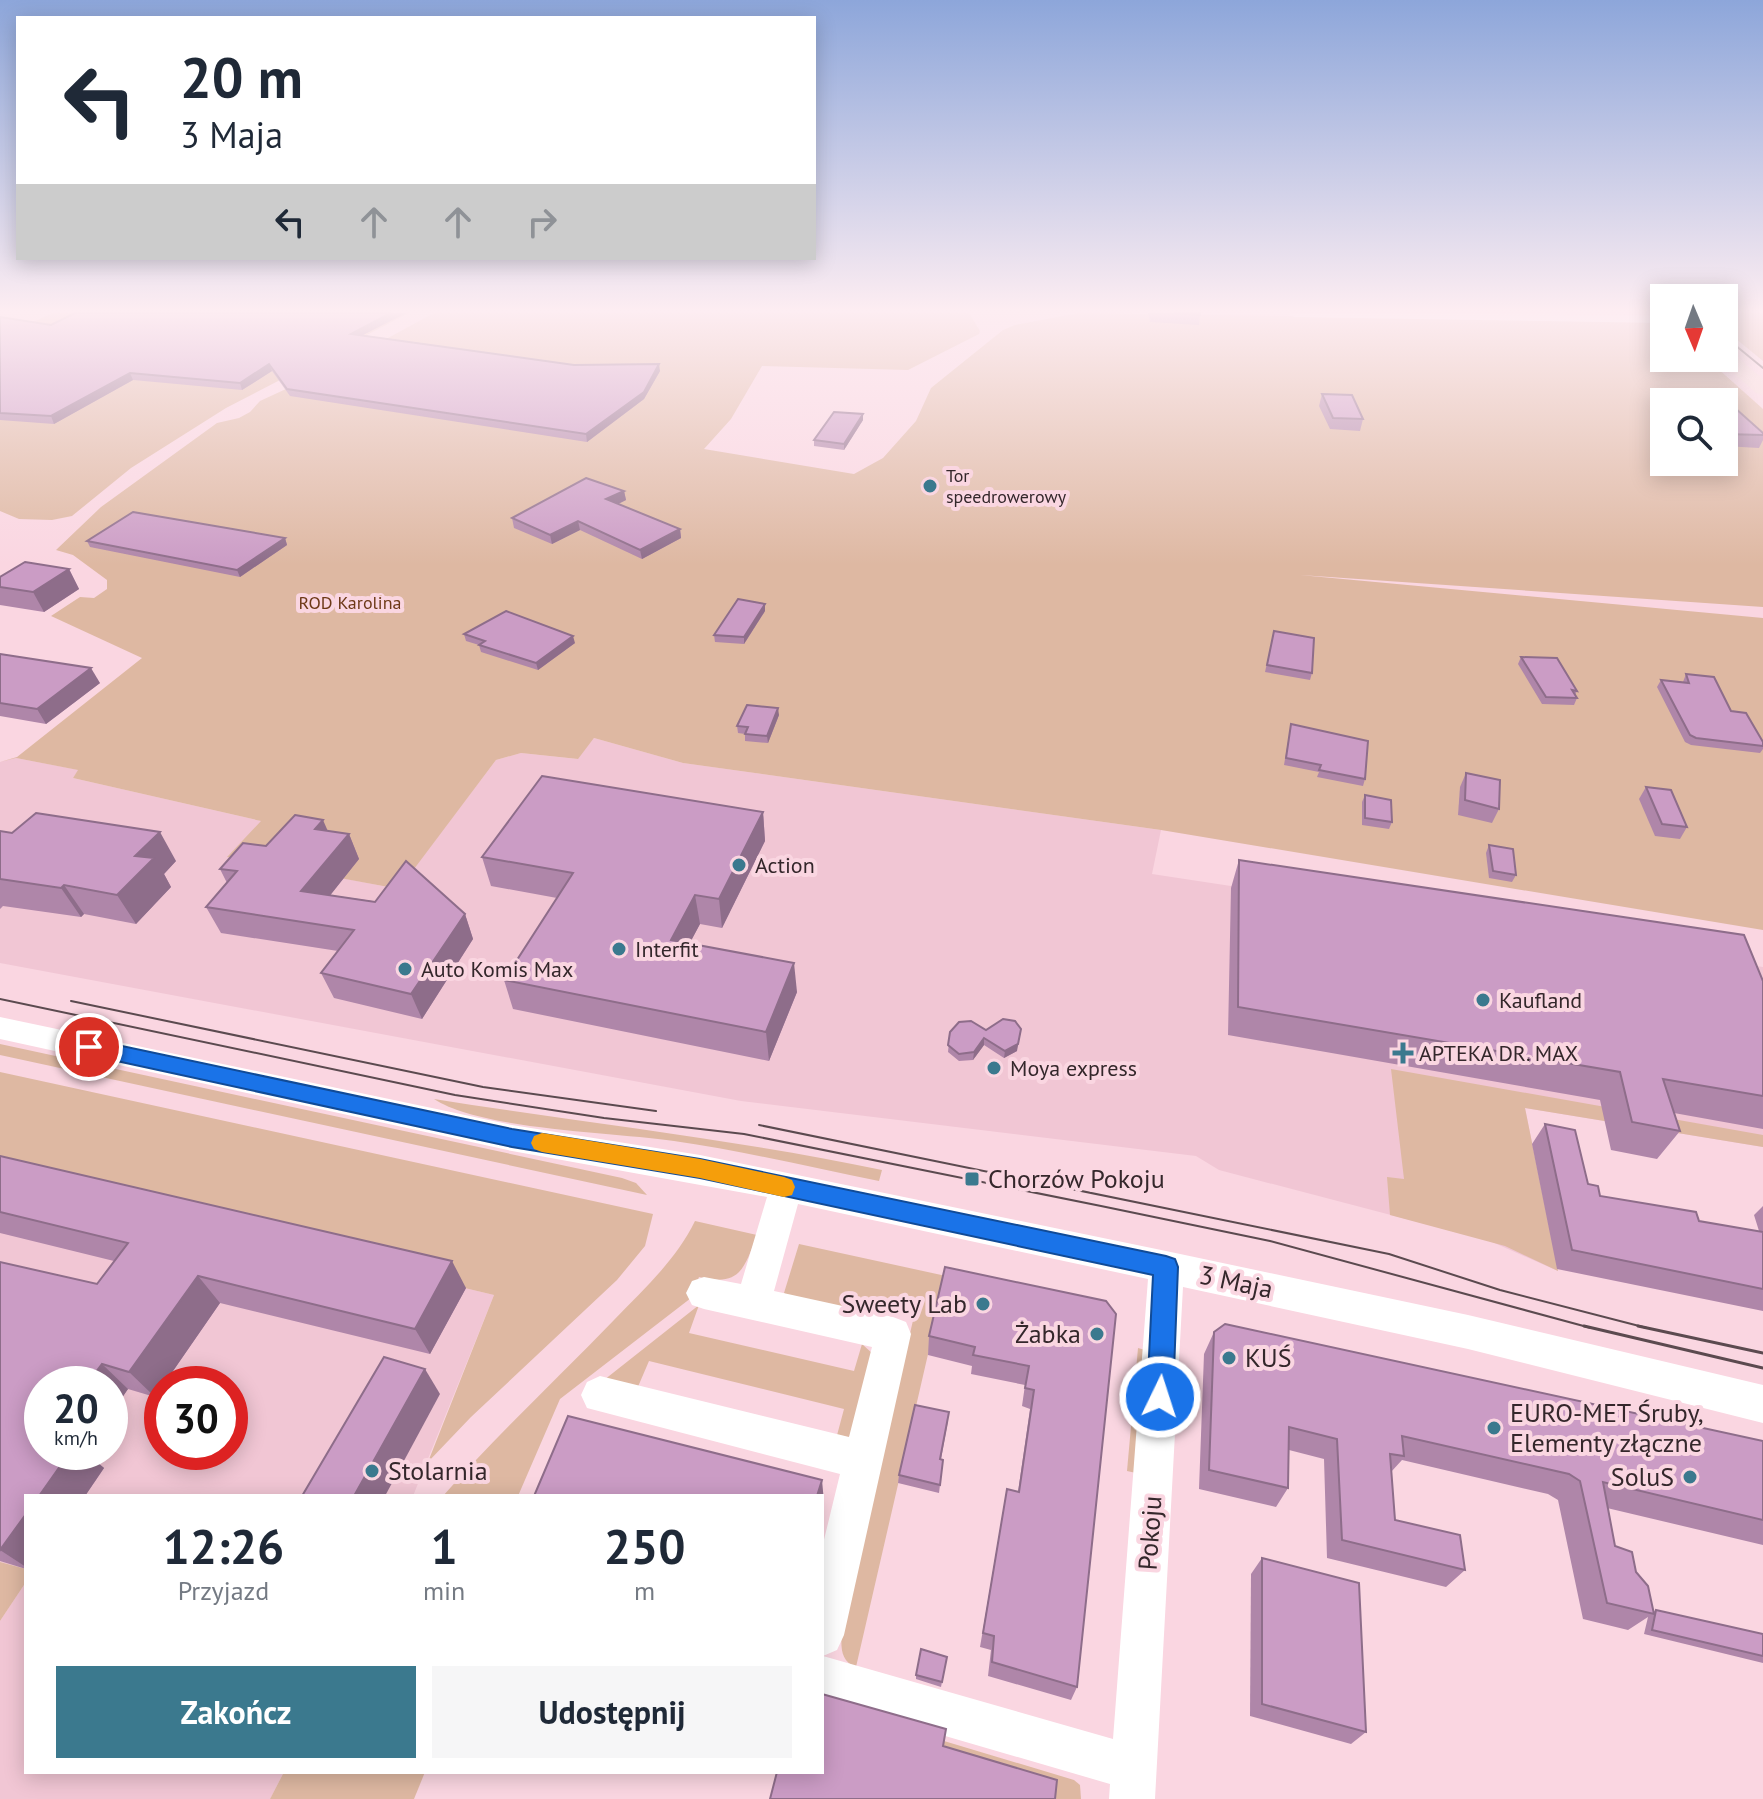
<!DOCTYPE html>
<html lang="pl">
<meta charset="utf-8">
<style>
:root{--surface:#fff;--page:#f6f6f7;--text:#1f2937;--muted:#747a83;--accent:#3b798e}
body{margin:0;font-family:"PT Sans",sans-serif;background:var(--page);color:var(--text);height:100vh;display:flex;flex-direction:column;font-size:30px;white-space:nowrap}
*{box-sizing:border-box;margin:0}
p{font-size:26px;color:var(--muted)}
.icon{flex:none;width:44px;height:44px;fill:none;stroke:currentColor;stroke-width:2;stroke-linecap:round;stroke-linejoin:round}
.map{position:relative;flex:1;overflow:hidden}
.details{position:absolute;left:24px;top:1494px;width:800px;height:280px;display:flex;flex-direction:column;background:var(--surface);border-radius:0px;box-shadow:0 4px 20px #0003}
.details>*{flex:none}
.banner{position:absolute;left:16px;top:16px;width:800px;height:244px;border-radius:0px;box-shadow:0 4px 20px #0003;background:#fff;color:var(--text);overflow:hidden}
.needle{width:52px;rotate:178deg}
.controls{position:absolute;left:1650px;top:284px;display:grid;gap:16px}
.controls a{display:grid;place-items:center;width:88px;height:88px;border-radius:0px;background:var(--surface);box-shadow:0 4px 20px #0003;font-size:40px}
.speed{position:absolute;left:24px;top:1366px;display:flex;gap:16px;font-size:40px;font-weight:700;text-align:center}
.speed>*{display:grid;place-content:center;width:104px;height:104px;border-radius:50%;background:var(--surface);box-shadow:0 4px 20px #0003;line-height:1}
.speed small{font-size:20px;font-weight:400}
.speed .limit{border:12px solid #d22;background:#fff;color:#111}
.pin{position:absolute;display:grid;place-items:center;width:68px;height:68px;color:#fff;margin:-34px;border:4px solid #fff;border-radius:50%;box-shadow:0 2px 8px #0007}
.me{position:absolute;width:88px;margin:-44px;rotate:4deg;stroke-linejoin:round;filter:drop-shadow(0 0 6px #0008)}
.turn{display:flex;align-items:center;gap:28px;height:168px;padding:0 32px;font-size:36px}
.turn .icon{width:104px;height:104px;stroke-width:2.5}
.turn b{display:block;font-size:56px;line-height:68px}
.lanes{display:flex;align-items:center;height:76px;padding:0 32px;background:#0003;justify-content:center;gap:40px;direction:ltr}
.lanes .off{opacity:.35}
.eta{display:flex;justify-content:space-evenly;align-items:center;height:136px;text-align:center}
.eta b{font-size:48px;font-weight:700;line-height:56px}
.button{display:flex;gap:16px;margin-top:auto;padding:16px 32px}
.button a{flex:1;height:92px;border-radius:0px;background:var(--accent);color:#fff;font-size:32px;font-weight:700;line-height:92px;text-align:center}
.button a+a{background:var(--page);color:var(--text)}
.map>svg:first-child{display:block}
</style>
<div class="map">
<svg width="1763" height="1799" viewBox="0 0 1763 1799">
<rect width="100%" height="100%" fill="#fad6e1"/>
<!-- built -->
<g fill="#f1c6d4" fill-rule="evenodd">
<polygon points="594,738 683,763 1161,830 1152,874 1763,967 1763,1147 1525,1108 1558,1271 1490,1241 1219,1170 1196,1156 741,1101 0,963 0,762 16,758 79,770 73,778 262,821 228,856 398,889 496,760 521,753 577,759"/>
<path d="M0,1177L494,1295L413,1496H26V1569L0,1562ZM42,1384H110V1452H42ZM162,1384H230V1452H162Z"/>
<polygon points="26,1582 26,1772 284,1772 270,1799 0,1799 0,1621"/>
</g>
<!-- green -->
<g fill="#deb8a2" fill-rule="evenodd">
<polygon points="53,313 409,313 226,408 131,468 72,516 52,520 19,519 0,511 0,337"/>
<path d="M434,313H969L980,331L979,334L908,370L762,366L731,419L704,449L854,474L883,458L916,421L931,388L1003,330L1015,325L1079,313L1652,321L1664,324V358H1706L1763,409V607L1300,575L1763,618V930L1161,830L683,763L594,738L578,759L521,753L496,760L399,889L227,857L261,821L73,778L78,770L16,758L0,762L17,757L142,658L51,616L80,597L94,598L107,589V580L73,555L56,550L101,507L217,423L239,418L250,412L260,401L340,364ZM1664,402H1724V462H1664Z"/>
<polygon points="1724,313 1763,313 1763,361 1724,329"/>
<polygon points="0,1044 622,1178 636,1183 647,1195 0,1055"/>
<polygon points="1391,1069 1763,1135 1763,1147 1525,1108 1558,1271 1505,1246 1390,1215 1387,1177 1404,1179"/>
<polygon points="0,1072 653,1214 645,1246 617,1280 471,1417 428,1462 494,1295 0,1177"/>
<path d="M434,1099C584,1123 734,1139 882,1170L879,1181C811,1167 743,1151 674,1141C614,1132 481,1130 434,1099Z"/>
<path d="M695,1221L757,1235C744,1269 740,1287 699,1277L691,1298L560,1399L518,1496H443C497,1435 557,1379 614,1320C644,1289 676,1260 695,1221Z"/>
<path d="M799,1244L946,1276L856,1667C839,1661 841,1644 842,1629L917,1303L890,1296L884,1320L791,1298L784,1293Z"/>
<polygon points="699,1305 689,1333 854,1371 862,1344 873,1354 853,1434 847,1438 836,1439 844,1409 649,1361 637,1389 585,1395"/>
<polygon points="1138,1348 1145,1350 1136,1473 1127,1471"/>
<polygon points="0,1562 26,1569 26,1582 0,1621"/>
<polygon points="944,1741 1074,1780 1080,1785 1081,1799 1050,1799 941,1758"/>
<polygon points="284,1772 425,1772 414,1799 270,1799"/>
</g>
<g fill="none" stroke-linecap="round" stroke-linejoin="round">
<!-- minor -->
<g fill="#fff" fill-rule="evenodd">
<polygon points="1288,313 1664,315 1664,323 1294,317"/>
<path d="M0,1017L512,1125L700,1155L1166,1251L1468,1315L1763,1385V1423L1468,1349L1183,1287L1155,1799H1109L1110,1784L822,1700V1548L840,1474L587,1408L581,1395L587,1382L600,1376L849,1437L872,1347L704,1309L692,1305L686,1293L692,1281L704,1277L741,1284L767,1197L512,1151L0,1039ZM798,1204L1148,1279L1113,1739L823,1656L837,1650L844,1635L911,1334L906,1322L893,1317L774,1291Z"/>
</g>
<!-- major -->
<polygon fill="#f7dcd9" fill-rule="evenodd" points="1724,350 1730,351 1763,379 1763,395 1756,393 1718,359 1724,358"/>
<!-- tram-far1 -->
<g stroke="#5b4a4f" stroke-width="2">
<polyline points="1724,336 1763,368"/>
<polyline points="0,999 455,1095 604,1118 744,1134 1101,1206 1270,1241 1591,1328"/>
<polyline points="71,1001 483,1087 656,1111"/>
<polyline points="759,1125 1389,1254 1500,1290 1647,1328"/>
</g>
<!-- tram -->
<g stroke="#5b4a4f" stroke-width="3">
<polyline points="1584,1326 1763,1368"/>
<polyline points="1638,1326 1763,1353"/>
</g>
</g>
<!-- wall -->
<g fill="#af86a9">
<polygon points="406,313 363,335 574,365 660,371 644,399 587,442 290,396 272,371 242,390 133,380 54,424 0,420 0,317 51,325"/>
<polygon points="1148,313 1200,313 1199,325 1150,322"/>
<polygon points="1322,394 1363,419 1360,431 1330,429 1319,406"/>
<polygon points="1724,407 1763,433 1763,440 1759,448 1724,446"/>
<polygon points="863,414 863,420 844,450 814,446 814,440"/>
<polygon points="624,491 626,500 618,504 680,529 681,538 642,559 580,530 552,544 514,528 512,518"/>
<polygon points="285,538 287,545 240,577 90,547 87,541"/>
<polygon points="69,569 79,589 44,612 0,605 0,577"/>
<polygon points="765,611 744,644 715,642 714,635"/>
<polygon points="1274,631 1312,673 1310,680 1265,672"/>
<polygon points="464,634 575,643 538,670 481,652 479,645 466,641"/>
<polygon points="0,654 100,683 46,724 0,716"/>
<polygon points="1521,657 1577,691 1575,695 1577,698 1574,705 1542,704 1518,664"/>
<polygon points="1686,674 1731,711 1763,742 1763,749 1760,753 1691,745 1685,742 1657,687 1661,680 1683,682"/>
<polygon points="779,715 768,743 745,741 745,734 738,733 737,726"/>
<polygon points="1291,724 1365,779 1363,786 1317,777 1319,772 1284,765"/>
<polygon points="1466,773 1499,809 1492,823 1458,815 1460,787"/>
<polygon points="1646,787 1687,827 1680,839 1655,836 1639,799"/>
<polygon points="1365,795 1392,822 1389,829 1362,825 1362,802"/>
<polygon points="763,812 765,841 722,928 700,924 689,944 797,992 769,1061 513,1009 504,980 557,898 491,886 482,857"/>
<polygon points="0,831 176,861 164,874 171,887 136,924 84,914 81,917 3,906 0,909"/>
<polygon points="328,831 349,834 359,859 330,895 465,914 473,939 422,1019 334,998 321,973 338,951 221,933 206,907 227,883 220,869 266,846"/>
<polygon points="1489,845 1516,875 1512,882 1489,878 1486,853"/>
<polygon points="1239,860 1763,981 1763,1129 1674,1113 1680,1131 1657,1159 1611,1150 1600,1100 1228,1035 1231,888"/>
<polygon points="959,1022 1017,1051 1004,1058 984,1045 973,1060 959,1061 948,1052 950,1032"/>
<polygon points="1545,1124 1588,1184 1600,1196 1699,1221 1759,1231 1754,1215 1763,1206 1763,1311 1557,1269 1532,1144"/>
<polygon points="0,1156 466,1288 430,1354 220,1303 164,1384 162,1384 162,1386 155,1397 128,1389 110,1415 110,1384 42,1452 85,1452 104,1468 85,1496 26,1496 26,1569 0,1561 0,1262 97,1284 114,1261 0,1233"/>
<polygon points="1106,1301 1077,1687 1071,1700 988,1676 991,1650 980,1647 1004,1506 1018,1492 1030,1409 1022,1406 1025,1385 971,1374 972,1366 928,1355 929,1336"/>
<polygon points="1214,1332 1763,1441 1763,1545 1607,1508 1615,1546 1636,1572 1653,1612 1656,1610 1763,1634 1763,1663 1644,1634 1648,1617 1628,1630 1583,1619 1558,1500 1548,1494 1402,1460 1391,1472 1395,1520 1465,1570 1446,1587 1327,1558 1324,1459 1289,1450 1288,1488 1276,1507 1199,1489 1204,1354"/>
<polygon points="948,1421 941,1459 943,1460 939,1493 898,1483 899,1475"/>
<polygon points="1262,1558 1366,1732 1351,1744 1250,1716 1251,1574"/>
<polygon points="947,1657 941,1687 916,1679 916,1675"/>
</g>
<!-- shaded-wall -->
<g fill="#8e6d8a">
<polygon points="391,313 406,313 353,340 351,334"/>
<polygon points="269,364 272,371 242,390 240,383"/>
<polygon points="659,364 660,371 644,399 587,442 586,434"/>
<polygon points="130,373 133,380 54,424 51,416"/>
<polygon points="863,414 863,420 844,450 844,444"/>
<polygon points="624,491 626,500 608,509 606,499"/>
<polygon points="578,521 580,530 552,544 550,535"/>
<polygon points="680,529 681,538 642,559 640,550"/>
<polygon points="285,538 287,545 240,577 237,570"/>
<polygon points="69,569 79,589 44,612 33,592"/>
<polygon points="765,604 765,611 744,644 744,637"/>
<polygon points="573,636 575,643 538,670 536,663"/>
<polygon points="91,668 100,683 46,724 37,709"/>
<polygon points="778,708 779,715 768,743 767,736"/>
<polygon points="763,812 765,841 722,928 719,899"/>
<polygon points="323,820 334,845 315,829"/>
<polygon points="160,832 176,861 164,874 171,887 136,924 117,895 135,856"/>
<polygon points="349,834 359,859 313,917 301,891"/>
<polygon points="64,885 84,914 81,917 61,888"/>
<polygon points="695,895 700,924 676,969 671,940"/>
<polygon points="465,914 473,939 422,1019 411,994"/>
<polygon points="794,963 797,992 769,1061 766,1032"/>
<polygon points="1021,1029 1017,1051 1004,1058 1005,1051"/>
<polygon points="984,1038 984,1045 973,1060 974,1052"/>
<polygon points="452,1261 466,1288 430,1354 415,1329"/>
<polygon points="198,1276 220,1303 164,1384 162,1384 162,1386 155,1397 129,1372"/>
<polygon points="102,1364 128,1389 110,1415 110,1384 87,1384"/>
<polygon points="425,1369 440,1394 385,1496 354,1496"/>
<polygon points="67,1452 85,1452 104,1468 85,1496 39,1496"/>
<polygon points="822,1480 824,1502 822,1510 822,1496 817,1496"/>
<polygon points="26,1514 26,1567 0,1550"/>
</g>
<!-- building -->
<g fill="#cb9cc5" stroke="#8e6d8a" stroke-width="2">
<polygon points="75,313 391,313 351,334 574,365 659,364 644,392 586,434 287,389 269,364 240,383 130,373 51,416 0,413 0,317 51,325"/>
<polygon points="1174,313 1200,313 1200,315"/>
<polygon points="1322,394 1352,395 1363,419 1333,418"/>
<polygon points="1724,407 1735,408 1763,433 1763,435 1724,434"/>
<polygon points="834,412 863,414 844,444 814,440"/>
<polygon points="586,478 624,491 606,499 680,529 640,550 578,521 550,535 512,518"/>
<polygon points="133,512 285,538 237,570 87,541"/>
<polygon points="25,562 69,569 33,592 0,587 0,577"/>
<polygon points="738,599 765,604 744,637 714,635"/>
<polygon points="506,611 573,636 536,663 479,645 485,641 464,634"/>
<polygon points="1274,631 1314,638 1312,673 1267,665"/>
<polygon points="0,654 91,668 37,709 0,703"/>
<polygon points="1521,657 1557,658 1577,691 1572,690 1577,698 1546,697"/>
<polygon points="1686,674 1714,677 1731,711 1746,713 1763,742 1763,746 1696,738 1690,735 1661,680 1689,683"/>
<polygon points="747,705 778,708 767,736 745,734 748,727 737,726"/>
<polygon points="1291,724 1368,741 1365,779 1319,770 1321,765 1286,758"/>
<polygon points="1466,773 1500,780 1499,809 1465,800"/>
<polygon points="542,776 763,812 719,899 695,895 671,940 794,963 766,1032 504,980 573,873 482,857"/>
<polygon points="1646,787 1671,790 1687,827 1662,824"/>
<polygon points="1365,795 1391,800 1392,822 1365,818"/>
<polygon points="36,813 160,832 135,856 154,858 117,895 64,885 61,888 0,879 0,831 12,833"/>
<polygon points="295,815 323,820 315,829 349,834 301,891 375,902 406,861 465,914 411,994 321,973 354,930 206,907 237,871 220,869 243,843 266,846"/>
<polygon points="1489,845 1513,849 1516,875 1493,871"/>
<polygon points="1239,860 1744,935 1763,981 1763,1096 1663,1079 1680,1131 1632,1122 1620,1072 1238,1007"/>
<polygon points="1003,1019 1015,1021 1021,1029 1018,1044 1005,1051 984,1038 974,1052 959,1054 948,1045 950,1032 959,1022 971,1021 986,1030"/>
<polygon points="1545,1124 1575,1130 1588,1184 1598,1186 1600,1196 1696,1212 1699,1221 1763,1232 1763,1289 1572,1250"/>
<polygon points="0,1156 452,1261 415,1329 198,1276 129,1372 102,1364 87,1384 42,1384 42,1452 70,1452 39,1496 26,1496 26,1514 0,1550 0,1262 97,1284 128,1243 0,1212"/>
<polygon points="945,1267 1106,1301 1116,1314 1077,1687 992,1662 994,1636 983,1633 1007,1489 1019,1492 1034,1390 1025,1388 1029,1366 973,1355 975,1347 929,1336"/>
<polygon points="1225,1324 1763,1441 1763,1520 1603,1482 1615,1546 1632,1552 1636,1572 1648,1586 1654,1614 1607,1603 1580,1481 1569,1474 1402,1436 1404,1456 1390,1454 1395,1520 1460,1535 1465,1570 1342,1540 1337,1439 1289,1427 1288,1488 1209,1470 1214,1332"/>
<polygon points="384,1357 425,1369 354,1496 302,1496"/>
<polygon points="915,1405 949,1412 940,1459 943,1460 940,1485 899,1475"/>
<polygon points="568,1416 822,1480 817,1496 534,1496"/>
<polygon points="1262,1558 1359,1583 1366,1732 1262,1704"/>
<polygon points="1656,1610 1763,1634 1763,1656 1652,1630"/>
<polygon points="921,1649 947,1657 942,1682 916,1675"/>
<polygon points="822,1694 946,1729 943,1746 1057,1780 1055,1799 770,1799 777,1772 822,1772"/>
</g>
<!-- sky -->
<linearGradient id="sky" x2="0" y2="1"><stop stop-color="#8da6da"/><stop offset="0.55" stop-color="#fdedf2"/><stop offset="1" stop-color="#fdedf2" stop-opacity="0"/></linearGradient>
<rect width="1763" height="565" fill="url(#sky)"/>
<!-- route -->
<polygon fill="#1a73e8" stroke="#114b97" stroke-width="2" points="89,1039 512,1129 700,1159 1166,1256 1175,1259 1178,1267 1173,1397 1169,1406 1160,1410 1151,1406 1147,1397 1153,1275 700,1178 512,1147 89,1055 82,1053 79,1047 82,1042"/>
<!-- slow -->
<polygon fill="#f59e0b" points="542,1133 700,1159 784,1177 792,1180 795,1187 792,1195 784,1197 700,1178 542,1152 534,1149 531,1143 534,1136"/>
<!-- markers -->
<g fill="#3b798e" stroke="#fad6e1" stroke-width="3">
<circle cx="930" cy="486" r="8"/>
<circle cx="739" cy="865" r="8"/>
<circle cx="619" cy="949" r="8"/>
<circle cx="405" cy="969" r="8"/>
<circle cx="1483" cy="1000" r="8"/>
<path d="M1399 1041h8v8h8v8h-8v8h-8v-8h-8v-8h8z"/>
<circle cx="994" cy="1068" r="8"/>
<rect x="964" y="1171" width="16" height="16" rx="4"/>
<circle cx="983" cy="1304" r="8"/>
<circle cx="1097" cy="1334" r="8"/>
<circle cx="1229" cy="1358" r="8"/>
<circle cx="1494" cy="1428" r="8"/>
<circle cx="372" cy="1471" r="8"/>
<circle cx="1690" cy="1477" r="8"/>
</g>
<g text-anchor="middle" stroke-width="8" stroke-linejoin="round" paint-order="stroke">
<!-- far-poi labels -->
<g font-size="18" fill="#34272b" stroke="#fad6e1" text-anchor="start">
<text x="946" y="482">Tor<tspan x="946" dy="21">speedrowerowy</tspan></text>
</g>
<!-- far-park labels -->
<g font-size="18" fill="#6d3917" stroke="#fad6e1">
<text x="350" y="609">ROD Karolina</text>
</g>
<!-- poi labels -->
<g font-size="22" fill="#34272b" stroke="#fad6e1" text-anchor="start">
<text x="755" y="873">Action</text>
<text x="635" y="957">Interfit</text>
<text x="421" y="977">Auto Komis Max</text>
<text x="1499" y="1008">Kaufland</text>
<text x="1419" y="1061">APTEKA DR. MAX</text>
<text x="1010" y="1076">Moya express</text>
</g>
<!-- near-poi labels -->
<g font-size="26" fill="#34272b" stroke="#fad6e1" text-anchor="start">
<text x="988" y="1188">Chorzów Pokoju</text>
<text x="967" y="1313" text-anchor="end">Sweety Lab</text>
<text x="1081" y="1343" text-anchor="end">Żabka</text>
<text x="1245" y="1367">KUŚ</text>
<text x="1510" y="1422">EURO-MET Śruby,<tspan x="1510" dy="30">Elementy złączne</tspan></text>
<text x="388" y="1480">Stolarnia</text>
<text x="1674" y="1486" text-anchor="end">SoluS</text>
</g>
<!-- near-street labels -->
<g font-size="26" fill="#34272b" stroke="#fad6e1">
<text transform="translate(1236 1282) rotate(12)" y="9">3 Maja</text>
<text transform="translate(1150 1533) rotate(-86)" y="9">Pokoju</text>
</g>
</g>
</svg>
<div class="controls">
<a><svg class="needle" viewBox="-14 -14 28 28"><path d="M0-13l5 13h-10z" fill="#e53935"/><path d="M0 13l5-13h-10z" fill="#747a83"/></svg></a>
<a><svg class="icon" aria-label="search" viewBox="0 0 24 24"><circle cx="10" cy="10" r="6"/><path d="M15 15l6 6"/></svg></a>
</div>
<div class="speed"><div>20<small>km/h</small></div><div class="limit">30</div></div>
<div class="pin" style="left:89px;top:1047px;background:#d93025"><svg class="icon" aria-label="arrive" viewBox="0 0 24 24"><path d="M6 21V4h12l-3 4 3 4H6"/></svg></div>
<svg class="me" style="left:1160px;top:1397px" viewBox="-20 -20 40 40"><circle r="17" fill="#1a73e8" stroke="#fff" stroke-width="3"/><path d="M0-11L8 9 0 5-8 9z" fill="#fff"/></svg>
<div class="banner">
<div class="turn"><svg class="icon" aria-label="left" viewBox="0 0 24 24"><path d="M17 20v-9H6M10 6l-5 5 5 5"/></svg><div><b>20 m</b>3 Maja</div></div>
<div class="lanes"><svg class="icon" aria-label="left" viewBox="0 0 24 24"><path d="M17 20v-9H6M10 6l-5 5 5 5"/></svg><svg class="icon off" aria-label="ahead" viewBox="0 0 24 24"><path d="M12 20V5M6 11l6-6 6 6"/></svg><svg class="icon off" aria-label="ahead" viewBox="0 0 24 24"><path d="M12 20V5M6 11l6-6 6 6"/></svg><svg class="icon off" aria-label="right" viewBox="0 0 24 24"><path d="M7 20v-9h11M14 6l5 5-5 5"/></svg></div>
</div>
<section class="details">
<div class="eta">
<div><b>12:26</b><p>Przyjazd</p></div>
<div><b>1</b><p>min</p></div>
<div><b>250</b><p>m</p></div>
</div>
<div class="button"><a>Zakończ</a><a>Udostępnij</a></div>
</section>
</div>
